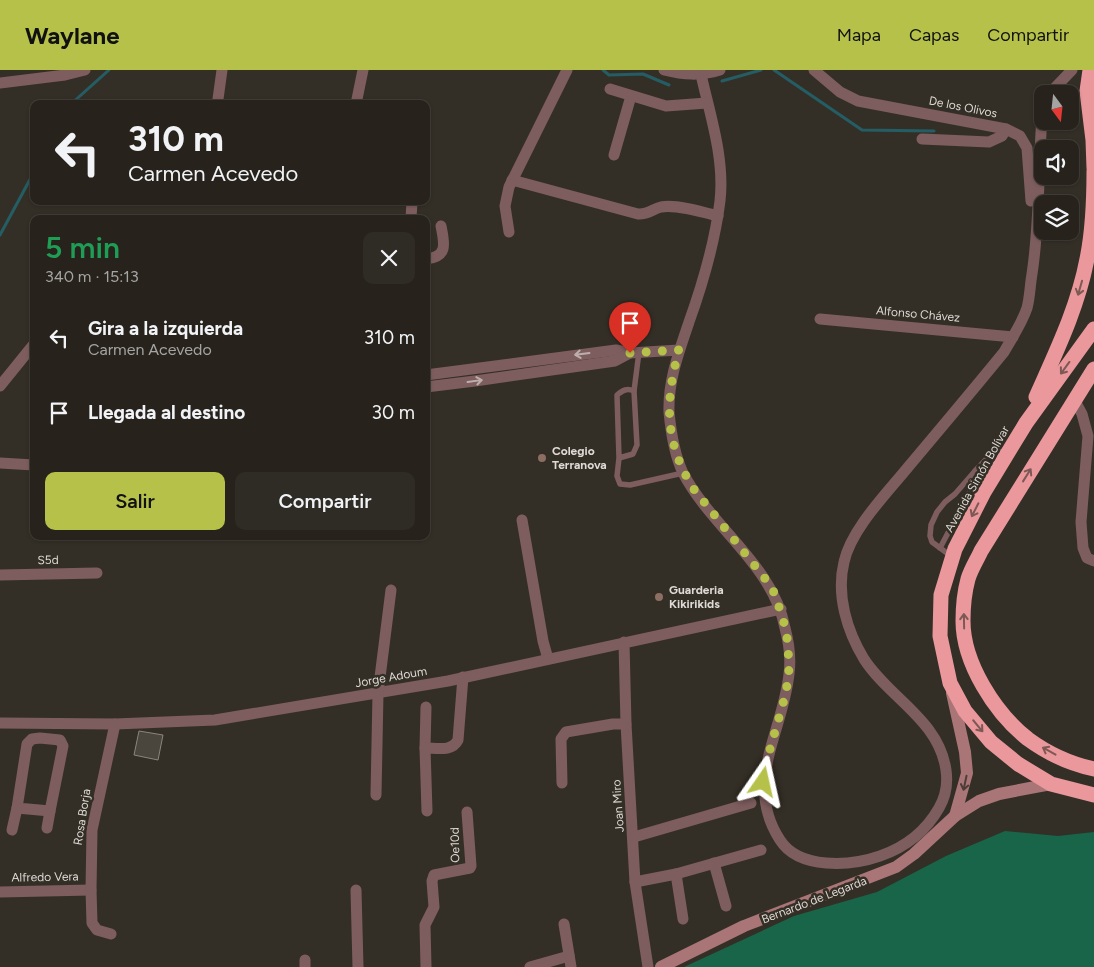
<!DOCTYPE html>
<html lang="es">
<meta charset="utf-8">
<style>
:root{--surface:#27231c;--page:#2f2b25;--text:#f1f3f6;--muted:#a4a4a3;--line:#43403b;--accent:#b6c149}
body{margin:0;font-family:Figtree,sans-serif;background:var(--page);color:var(--text);height:100vh;display:flex;flex-direction:column;font-size:19px;white-space:nowrap}
*{box-sizing:border-box;margin:0}
p{font-size:16px;color:var(--muted)}
.icon{flex:none;width:28px;height:28px;fill:none;stroke:currentColor;stroke-width:2;stroke-linecap:round;stroke-linejoin:round}
.map{position:relative;flex:1;overflow:hidden}
.details{position:absolute;left:30px;top:145px;width:400px;height:325px;display:flex;flex-direction:column;background:var(--surface);border-radius:10px;box-shadow:0 1px 4px #0004,0 0 0 1px var(--line)}
.details>*{flex:none}
.guide{position:absolute;left:30px;top:30px;width:400px;height:105px;border-radius:10px;box-shadow:0 1px 4px #0004,0 0 0 1px var(--line);background:#27231c;color:var(--text);overflow:hidden}
.needle{width:32px;rotate:165deg}
.tools{position:absolute;left:1034px;top:15px;display:grid;gap:10px}
.tools a{display:grid;place-items:center;width:45px;height:45px;border-radius:10px;background:var(--surface);box-shadow:0 1px 4px #0004,0 0 0 1px var(--line);font-size:25px}
.pin{position:absolute;display:grid;place-items:center;width:42px;height:42px;color:#fff;margin:-51px -21px;border-radius:50% 50% 50% 0;rotate:-45deg;box-shadow:0 0 5px #0007}
.pin .icon{rotate:45deg}
.me{position:absolute;width:55px;margin:-28px;rotate:11deg;stroke-linejoin:round;filter:drop-shadow(0 0 4px #0008)}
.turn{display:flex;align-items:center;gap:18px;height:105px;padding:0 15px;font-size:22px}
.turn .icon{width:65px;height:65px;stroke-width:2.5}
.turn b{display:block;font-size:35px;line-height:42px}
.round{display:grid;place-items:center;flex:none;width:52px;height:52px;border-radius:10px;background:var(--page)}
.overview{display:flex;align-items:center;justify-content:space-between;height:85px;padding:0 15px}
h1{font-size:30px;font-weight:600;line-height:38px;color:#1e9e55}
.action{display:flex;gap:10px;margin-top:auto;padding:10px 15px}
.action a{flex:1;height:58px;border-radius:10px;background:var(--accent);color:#111;font-size:20px;font-weight:600;line-height:58px;text-align:center}
.action a+a{background:var(--page);color:var(--text)}
ul{padding:0;list-style:none}
li{display:flex;align-items:center;gap:15px;height:75px;padding:0 15px}
li div{flex:1}
li b{display:block;font-size:19px}
li em{font-style:normal}
header{display:flex;align-items:center;gap:30px;box-sizing:border-box;height:70px;padding:0 25px;background:var(--accent);color:#111}
header strong{font-size:24px}
nav{display:flex;gap:28px;margin-inline-start:auto;font-size:18px}
.map>svg:first-child{display:block}
</style>
<header>
<strong>Waylane</strong>
<nav><a>Mapa</a><a>Capas</a><a>Compartir</a></nav>
</header>
<div class="map">
<svg width="1094" height="897" viewBox="0 0 1094 897">
<rect width="100%" height="100%" fill="#342f26"/>
<!-- green -->
<polygon fill="#196549" points="1005,761 1058,766 1094,762 1094,897 684,897 794,846 877,822 946,786"/>
<g fill="none" stroke-linecap="round" stroke-linejoin="round">
<!-- stream -->
<g stroke="#255d65" stroke-width="3">
<polyline points="603,0 609,5 643,4 669,15"/>
<polyline points="774,0 862,60 934,61"/>
<polyline points="722,11 761,0"/>
<polyline points="71,34 109,0"/>
<polyline points="0,165 34,102"/>
</g>
</g>
<!-- building -->
<polygon fill="#4b463d" stroke="#8b857b" points="139,661 163,665 158,690 134,685"/>
<g fill="none" stroke-linecap="round" stroke-linejoin="round">
<!-- lane -->
<g stroke="#7e5d5e" stroke-width="5.5">
<polyline points="634,321 639,282"/>
<path d="M619,388L633,384L637,375L634,321C627,318 623,320 617,325L619,388L617,406L620,414L630,415L683,403"/>
<polyline points="975,401 994,381 1006,382"/>
<polyline points="940,478 979,404"/>
<polyline points="951,486 932,472 930,466 931,455 937,442 945,432 955,424 975,401 990,411"/>
</g>
<!-- street -->
<g stroke="#7e5d5e" stroke-width="11">
<path d="M664,0C684,5 700,6 720,0"/>
<path d="M700,0C709,42 725,87 720,131C715,171 703,213 689,252C679,282 668,310 669,342C671,363 674,384 683,403C712,458 773,495 785,558C789,573 791,589 789,604C783,662 743,713 780,770C799,800 851,796 880,786C906,777 926,761 939,738C946,726 948,714 946,700C939,650 889,628 864,589C847,561 836,525 844,492C851,459 888,422 909,396C941,358 973,320 1004,282C1012,268 1022,253 1027,238C1030,227 1030,215 1032,204C1040,152 1038,100 1042,47"/>
<polyline points="814,0 840,22 858,31 1006,59 1020,66 1027,78 1031,131"/>
<polyline points="0,13 65,5 85,0"/>
<polyline points="610,19 666,36 707,33"/>
<polyline points="1049,24 1072,0"/>
<polyline points="219,34 218,29 222,0"/>
<polyline points="356,34 363,0"/>
<polyline points="922,69 989,72 1002,66 1006,59"/>
<polyline points="614,85 631,26"/>
<path d="M512,110L638,144C647,145 653,139 661,137C676,134 703,142 718,146"/>
<polyline points="411,149 412,131"/>
<polyline points="509,162 505,136 509,117 567,0"/>
<path d="M426,189C449,187 444,172 441,156"/>
<polyline points="820,249 1013,267"/>
<polyline points="426,305 616,280 630,283 679,280"/>
<polyline points="0,316 34,274"/>
<polyline points="426,317 475,311 615,291 630,283"/>
<polyline points="1074,329 1082,344 1088,366 1081,452 1083,478 1087,488 1094,491"/>
<polyline points="0,393 34,395"/>
<polyline points="522,450 543,571 548,589"/>
<polyline points="0,505 97,503"/>
<polyline points="624,572 626,654 635,812 648,897"/>
<polyline points="0,653 115,654 215,650 448,611 781,539"/>
<polygon points="40,668 60,670 63,676 50,741 17,738 27,674 32,669"/>
<polyline points="425,678 426,637"/>
<polyline points="562,713 561,669 566,662 613,654 626,654"/>
<polyline points="376,725 378,623 391,520"/>
<path d="M427,741L425,678C437,678 452,682 458,670L463,607"/>
<polyline points="47,758 50,741"/>
<polyline points="12,760 17,738"/>
<polyline points="634,767 751,733"/>
<polyline points="714,793 726,836"/>
<polyline points="676,804 683,849"/>
<polyline points="635,812 676,804 761,780"/>
<polyline points="356,820 358,897"/>
<polyline points="0,822 91,820"/>
<polyline points="564,854 571,897"/>
<polyline points="111,864 97,860 92,853 91,820 92,760 115,654"/>
<polyline points="305,890 305,897"/>
<polyline points="426,897 425,855 434,837 432,811 434,805 470,798 471,796 467,742"/>
<polyline points="530,897 569,886"/>
</g>
<!-- secondary -->
<g stroke="#aa7577" stroke-width="12">
<polyline points="952,623 965,682 967,703 955,746"/>
<polyline points="661,897 744,856 896,797 914,784 955,746 979,731 999,724 1051,714"/>
</g>
<!-- highway -->
<g stroke="#ea989c" stroke-width="15">
<polyline points="1090,0 1087,21 1093,70 1094,98"/>
<polyline points="1094,259 1026,353 984,422 955,479 941,525 940,566 950,613 965,641 991,672 1018,694 1051,714 1094,725"/>
<path d="M1094,299L981,481C977,490 971,499 968,509C965,520 963,539 963,551C963,593 995,643 1028,669C1047,683 1071,694 1094,699"/>
<path d="M1036,327C1056,282 1078,237 1087,189C1093,160 1094,130 1094,101"/>
</g>
</g>
<!-- one-way arrows -->
<defs><path id="oneway-shaft" d="M-6 0H5M1.5-3L5.5 0L1.5 3" fill="none" stroke-width="1.6" stroke-linecap="round" stroke-linejoin="round" transform="scale(1.25)"/></defs>
<g stroke="#7d5955">
<use href="#oneway-shaft" transform="translate(1080 218) rotate(106)"/>
<use href="#oneway-shaft" transform="translate(1065 298) rotate(126)"/>
<use href="#oneway-shaft" transform="translate(1027 405) rotate(-58)"/>
<use href="#oneway-shaft" transform="translate(975 440) rotate(117)"/>
<use href="#oneway-shaft" transform="translate(964 551) rotate(-91)"/>
<use href="#oneway-shaft" transform="translate(978 656) rotate(50)"/>
<use href="#oneway-shaft" transform="translate(1049 681) rotate(-151)"/>
</g>
<g stroke="#bcaeab">
<use href="#oneway-shaft" transform="translate(582 284) rotate(173)"/>
<use href="#oneway-shaft" transform="translate(475 311) rotate(-8)"/>
</g>
<use stroke="#4c3d36" href="#oneway-shaft" transform="translate(965 713) rotate(102)"/>
<g fill="none" stroke-linecap="round" stroke-linejoin="round">
<!-- route -->
<path stroke="#b6c149" stroke-width="9" stroke-dasharray="0 16.2" d="M630,283L679,280C665,331 664,371 693,418L767,511L775,524L784,553L788,573L789,606L784,630L767,690L763,712"/>
</g>
<!-- markers -->
<g fill="#8d6e63" stroke="#342f26" stroke-width="2">
<circle cx="542" cy="388" r="5"/>
<circle cx="659" cy="527" r="5"/>
</g>
<g text-anchor="middle" stroke-width="5" stroke-linejoin="round" paint-order="stroke">
<!-- street labels -->
<g font-size="12" fill="#dedad5" stroke="#342f26">
<text transform="translate(963 37) rotate(11)" y="4">De los Olivos</text>
<text transform="translate(918 244) rotate(5)" y="4">Alfonso Chávez</text>
<text transform="translate(977 409) rotate(-61)" y="4">Avenida Simón Bolívar</text>
<text transform="translate(48 490) rotate(-1)" y="4">S5d</text>
<text transform="translate(391 607) rotate(-10)" y="4">Jorge Adoum</text>
<text transform="translate(618 736) rotate(-94)" y="4">Joan Miro</text>
<text transform="translate(82 747) rotate(-81)" y="4">Rosa Borja</text>
<text transform="translate(455 775) rotate(-91)" y="4">Oe10d</text>
<text transform="translate(45 807) rotate(-1)" y="4">Alfredo Vera</text>
<text transform="translate(814 830) rotate(-21)" y="4">Bernardo de Legarda</text>
</g>
<!-- poi labels -->
<g font-size="12" font-weight="bold" fill="#dedad5" stroke="#342f26" text-anchor="start">
<text x="552" y="385">Colegio<tspan x="552" dy="14">Terranova</tspan></text>
<text x="669" y="524">Guarderia<tspan x="669" dy="14">Kikirikids</tspan></text>
</g>
</g>
</svg>
<div class="tools">
<a><svg class="needle" viewBox="-14 -14 28 28"><path d="M0-13l5 13h-10z" fill="#e53935"/><path d="M0 13l5-13h-10z" fill="#a4a4a3"/></svg></a>
<a><svg class="icon" aria-label="sound" viewBox="0 0 24 24"><path d="M4 9h4l5-4v14l-5-4H4zM17 9q2 3 0 6"/></svg></a>
<a><svg class="icon" aria-label="layers" viewBox="0 0 24 24"><path d="M12 4l9 5-9 5-9-5zM3 14l9 5 9-5"/></svg></a>
</div>
<div class="pin" style="left:630px;top:283px;background:#d93025"><svg class="icon" aria-label="arrive" viewBox="0 0 24 24"><path d="M6 21V4h12l-3 4 3 4H6"/></svg></div>
<svg class="me" style="left:763px;top:712px" viewBox="-20 -20 40 40"><path d="M0-17L14 15 0 8-14 15z" fill="#b6c149" stroke="#fff" stroke-width="4"/></svg>
<div class="guide">
<div class="turn"><svg class="icon" aria-label="left" viewBox="0 0 24 24"><path d="M17 20v-9H6M10 6l-5 5 5 5"/></svg><div><b>310 m</b>Carmen Acevedo</div></div>
</div>
<section class="details">
<div class="overview"><div><h1>5 min</h1><p>340 m · 15:13</p></div><a class="round"><svg class="icon" aria-label="close" viewBox="0 0 24 24"><path d="M6 6l12 12M18 6L6 18"/></svg></a></div>
<ul>
<li><svg class="icon" aria-label="left" viewBox="0 0 24 24"><path d="M17 20v-9H6M10 6l-5 5 5 5"/></svg><div><b>Gira a la izquierda</b><p>Carmen Acevedo</p></div><em>310 m</em></li>
<li><svg class="icon" aria-label="arrive" viewBox="0 0 24 24"><path d="M6 21V4h12l-3 4 3 4H6"/></svg><div><b>Llegada al destino</b></div><em>30 m</em></li>
</ul>
<div class="action"><a>Salir</a><a>Compartir</a></div>
</section>
</div>
